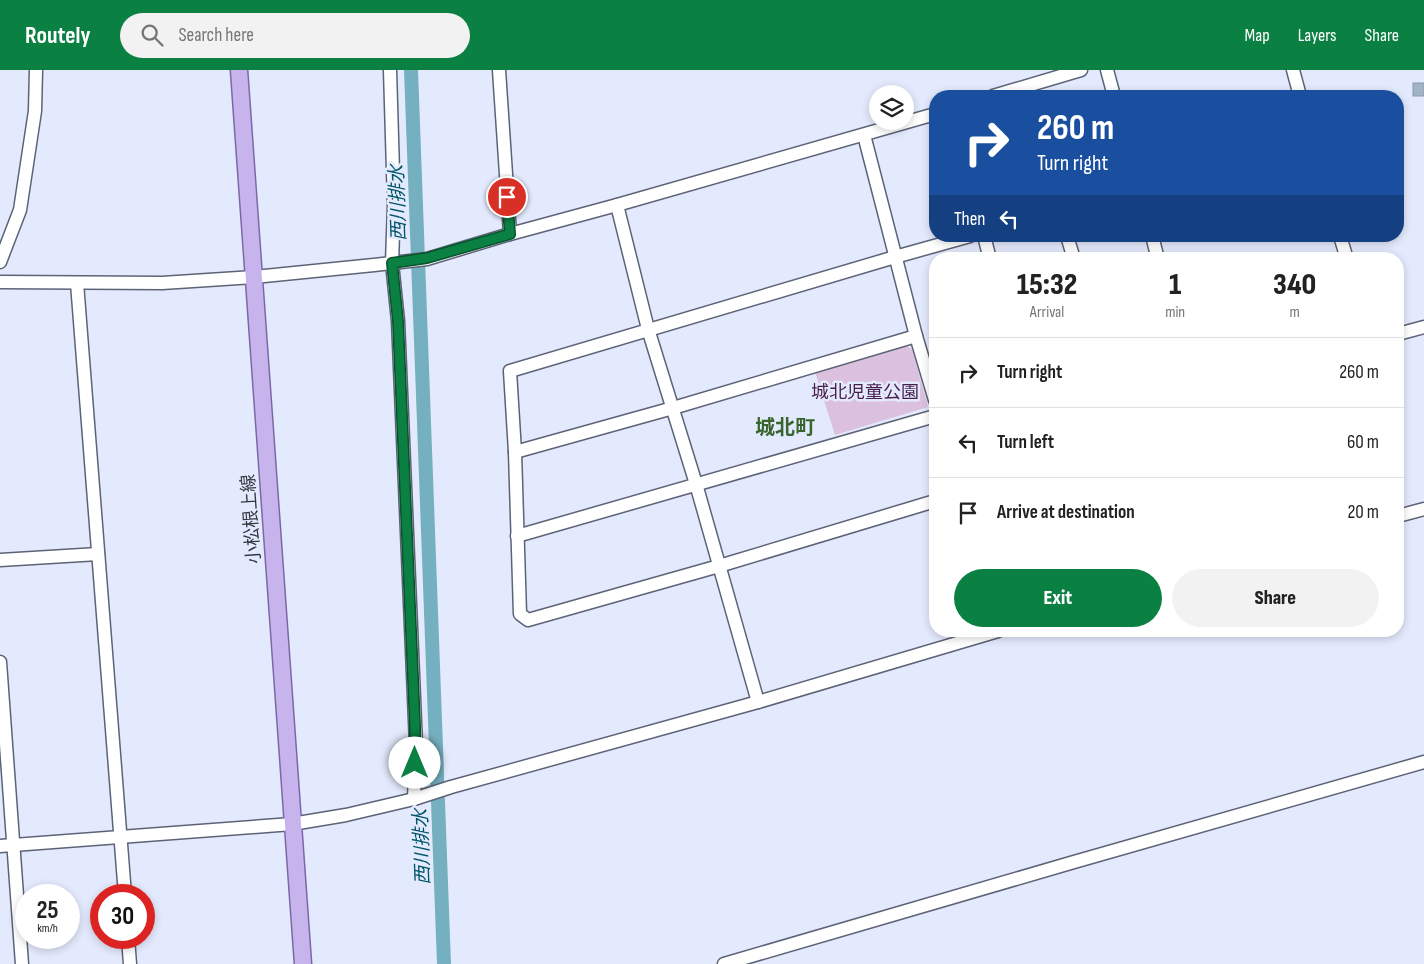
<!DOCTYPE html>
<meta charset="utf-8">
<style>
:root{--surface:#fff;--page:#f2f2f2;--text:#222;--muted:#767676;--line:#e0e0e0;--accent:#0b8043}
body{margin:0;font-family:"Sofia Sans Condensed","Noto Sans JP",sans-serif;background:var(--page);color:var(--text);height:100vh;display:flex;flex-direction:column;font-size:19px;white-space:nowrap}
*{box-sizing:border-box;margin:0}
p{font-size:16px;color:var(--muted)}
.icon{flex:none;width:28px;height:28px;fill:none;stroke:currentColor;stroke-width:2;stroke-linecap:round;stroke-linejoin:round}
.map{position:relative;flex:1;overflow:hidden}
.sheet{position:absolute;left:929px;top:182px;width:475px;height:385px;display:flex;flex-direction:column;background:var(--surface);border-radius:20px;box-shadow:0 2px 8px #0003}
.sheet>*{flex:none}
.top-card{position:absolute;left:929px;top:20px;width:475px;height:152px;border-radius:20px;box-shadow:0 2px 8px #0003;background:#1a4fa0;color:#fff;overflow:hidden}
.tools{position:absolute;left:869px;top:15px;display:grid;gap:10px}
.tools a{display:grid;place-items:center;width:45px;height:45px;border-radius:50%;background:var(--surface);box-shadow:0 2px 8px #0003;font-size:25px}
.speed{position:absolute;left:15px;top:814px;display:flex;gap:10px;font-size:25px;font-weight:700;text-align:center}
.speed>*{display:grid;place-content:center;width:65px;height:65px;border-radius:50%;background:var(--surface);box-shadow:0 2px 8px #0003;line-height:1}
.speed small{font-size:12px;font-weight:400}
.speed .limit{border:8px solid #d22;background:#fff;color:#111}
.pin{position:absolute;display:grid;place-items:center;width:42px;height:42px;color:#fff;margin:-21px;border:2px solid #fff;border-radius:50%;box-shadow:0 1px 5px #0007}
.me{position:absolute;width:55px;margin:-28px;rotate:0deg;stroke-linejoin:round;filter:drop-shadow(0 0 4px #0008)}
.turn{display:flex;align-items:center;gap:18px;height:105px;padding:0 25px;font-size:22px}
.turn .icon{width:65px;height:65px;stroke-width:2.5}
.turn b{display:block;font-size:35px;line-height:42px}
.then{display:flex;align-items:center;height:48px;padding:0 25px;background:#0003;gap:10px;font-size:19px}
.eta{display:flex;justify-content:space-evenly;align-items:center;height:85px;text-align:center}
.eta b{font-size:30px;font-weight:800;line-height:35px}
.button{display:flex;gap:10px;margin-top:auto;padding:10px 25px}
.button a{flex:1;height:58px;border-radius:30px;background:var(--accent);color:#fff;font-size:20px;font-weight:800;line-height:58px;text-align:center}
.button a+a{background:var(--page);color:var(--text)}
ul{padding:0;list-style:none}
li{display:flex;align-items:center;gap:15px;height:70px;padding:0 25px;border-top:1px solid var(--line)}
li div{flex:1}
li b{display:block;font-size:19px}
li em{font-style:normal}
header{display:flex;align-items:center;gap:30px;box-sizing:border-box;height:70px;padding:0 25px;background:var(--accent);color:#fff}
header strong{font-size:24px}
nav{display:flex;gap:28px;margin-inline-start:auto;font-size:18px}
.search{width:350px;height:45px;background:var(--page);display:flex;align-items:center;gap:12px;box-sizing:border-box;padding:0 18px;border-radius:28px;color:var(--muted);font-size:19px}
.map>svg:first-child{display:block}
</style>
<header>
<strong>Routely</strong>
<div class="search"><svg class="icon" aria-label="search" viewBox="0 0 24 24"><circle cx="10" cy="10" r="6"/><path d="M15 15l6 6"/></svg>Search here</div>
<nav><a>Map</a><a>Layers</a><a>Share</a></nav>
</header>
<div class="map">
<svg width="1424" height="894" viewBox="0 0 1424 894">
<rect width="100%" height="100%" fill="#e4eafd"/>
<!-- park -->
<polygon fill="#dcc1de" points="906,276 912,279 928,337 835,365 815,302"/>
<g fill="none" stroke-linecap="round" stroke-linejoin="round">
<!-- canal -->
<polyline stroke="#75b0c1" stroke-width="14" points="411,0 444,894"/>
</g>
<!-- building -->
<rect fill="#a1b4c5" stroke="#889aab" x="1413" y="13" width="11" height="13"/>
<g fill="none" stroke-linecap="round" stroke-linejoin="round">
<defs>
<g id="minor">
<polyline points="390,0 394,135 392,193 398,251 416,675 414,729"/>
<polyline points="499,0 510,164"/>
<polyline points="1107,0 1114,26"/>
<polyline points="1293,0 1300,26"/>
<polyline points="993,26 1081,0"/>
<polyline points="864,65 916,266 935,330"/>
<polyline points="617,135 648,259 696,414 758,632"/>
<polyline points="984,166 990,189"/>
<polyline points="1067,166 1074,189"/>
<polyline points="1152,166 1158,189"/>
<polyline points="1340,166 1347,189"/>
<polyline points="0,192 20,140 35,41 36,0"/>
<polyline points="0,212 162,213 254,207 374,195 427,189 510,164 617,135 935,44"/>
<polyline points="77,213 125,825"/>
<polyline points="1398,264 1424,257"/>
<polyline points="515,382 673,338 916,266"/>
<polyline points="935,431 719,496 528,550 520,544 515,382 510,301 895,187 970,166"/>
<polyline points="1398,446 1424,439"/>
<polyline points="517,466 935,346"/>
<polyline points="0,490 98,484"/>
<polyline points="0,592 22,894"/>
<polyline points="0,776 292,754 346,745 414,729 451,717 758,632 998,561"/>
<polyline points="128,868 130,894"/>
<polyline points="724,894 1074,792 1424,692"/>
</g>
<polyline id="major" points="239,0 303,894"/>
</defs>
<!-- minor casing -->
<use href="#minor" stroke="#5d6376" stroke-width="15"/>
<!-- major casing -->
<use href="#major" stroke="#7b68a8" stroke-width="19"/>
<!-- minor -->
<use href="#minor" stroke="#fff" stroke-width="12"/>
<!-- major -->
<use href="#major" stroke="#c7b4ec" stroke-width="16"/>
</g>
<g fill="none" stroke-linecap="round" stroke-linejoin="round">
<defs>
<polyline id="route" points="415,693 415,656 398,251 392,193 427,188 510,164 507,127"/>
</defs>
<!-- route casing -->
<use href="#route" stroke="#07532c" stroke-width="12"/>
<!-- route -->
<use href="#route" stroke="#0b8043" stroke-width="9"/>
</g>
<g text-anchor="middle" stroke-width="5" stroke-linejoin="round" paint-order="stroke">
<!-- park labels -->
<g font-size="18" fill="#491e4d" stroke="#e4eafd">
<text x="865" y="328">城北児童公園</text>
</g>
<!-- street labels -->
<g font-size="18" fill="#343740" stroke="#e4eafd">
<text transform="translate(251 449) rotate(-94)" y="6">小松根上線</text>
</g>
<!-- water labels -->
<g font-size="19" font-style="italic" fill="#005668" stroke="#e4eafd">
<text transform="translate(397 133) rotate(-92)" y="7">西川排水</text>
<text transform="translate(421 777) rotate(-92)" y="7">西川排水</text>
</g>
<!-- quarter labels -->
<g font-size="20" font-weight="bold" fill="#38652c" stroke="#e4eafd">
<text x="785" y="364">城北町</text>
</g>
</g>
</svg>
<div class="tools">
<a><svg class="icon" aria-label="layers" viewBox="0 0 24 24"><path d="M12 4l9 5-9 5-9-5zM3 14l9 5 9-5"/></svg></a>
</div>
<div class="speed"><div>25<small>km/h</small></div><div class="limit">30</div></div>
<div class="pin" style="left:507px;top:127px;background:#d93025"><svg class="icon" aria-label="arrive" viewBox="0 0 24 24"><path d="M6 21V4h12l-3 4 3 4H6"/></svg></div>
<svg class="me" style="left:415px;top:693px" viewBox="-20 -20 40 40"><circle r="19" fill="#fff"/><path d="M0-13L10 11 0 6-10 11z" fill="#0b8043"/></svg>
<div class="top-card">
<div class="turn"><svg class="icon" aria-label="right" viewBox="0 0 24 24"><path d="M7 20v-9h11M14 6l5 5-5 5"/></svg><div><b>260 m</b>Turn right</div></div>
<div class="then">Then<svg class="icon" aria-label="left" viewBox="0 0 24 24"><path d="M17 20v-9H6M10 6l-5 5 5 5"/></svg></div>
</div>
<section class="sheet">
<div class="eta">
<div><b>15:32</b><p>Arrival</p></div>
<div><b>1</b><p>min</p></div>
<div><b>340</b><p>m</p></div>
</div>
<ul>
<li><svg class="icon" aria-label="right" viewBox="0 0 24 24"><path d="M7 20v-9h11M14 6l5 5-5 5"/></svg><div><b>Turn right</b></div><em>260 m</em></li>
<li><svg class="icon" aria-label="left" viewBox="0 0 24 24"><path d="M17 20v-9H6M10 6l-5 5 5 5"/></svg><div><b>Turn left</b></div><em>60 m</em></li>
<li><svg class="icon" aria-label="arrive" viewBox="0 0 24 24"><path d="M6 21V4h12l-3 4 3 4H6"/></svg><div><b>Arrive at destination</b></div><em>20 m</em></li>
</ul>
<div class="button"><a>Exit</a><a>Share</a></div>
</section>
</div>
